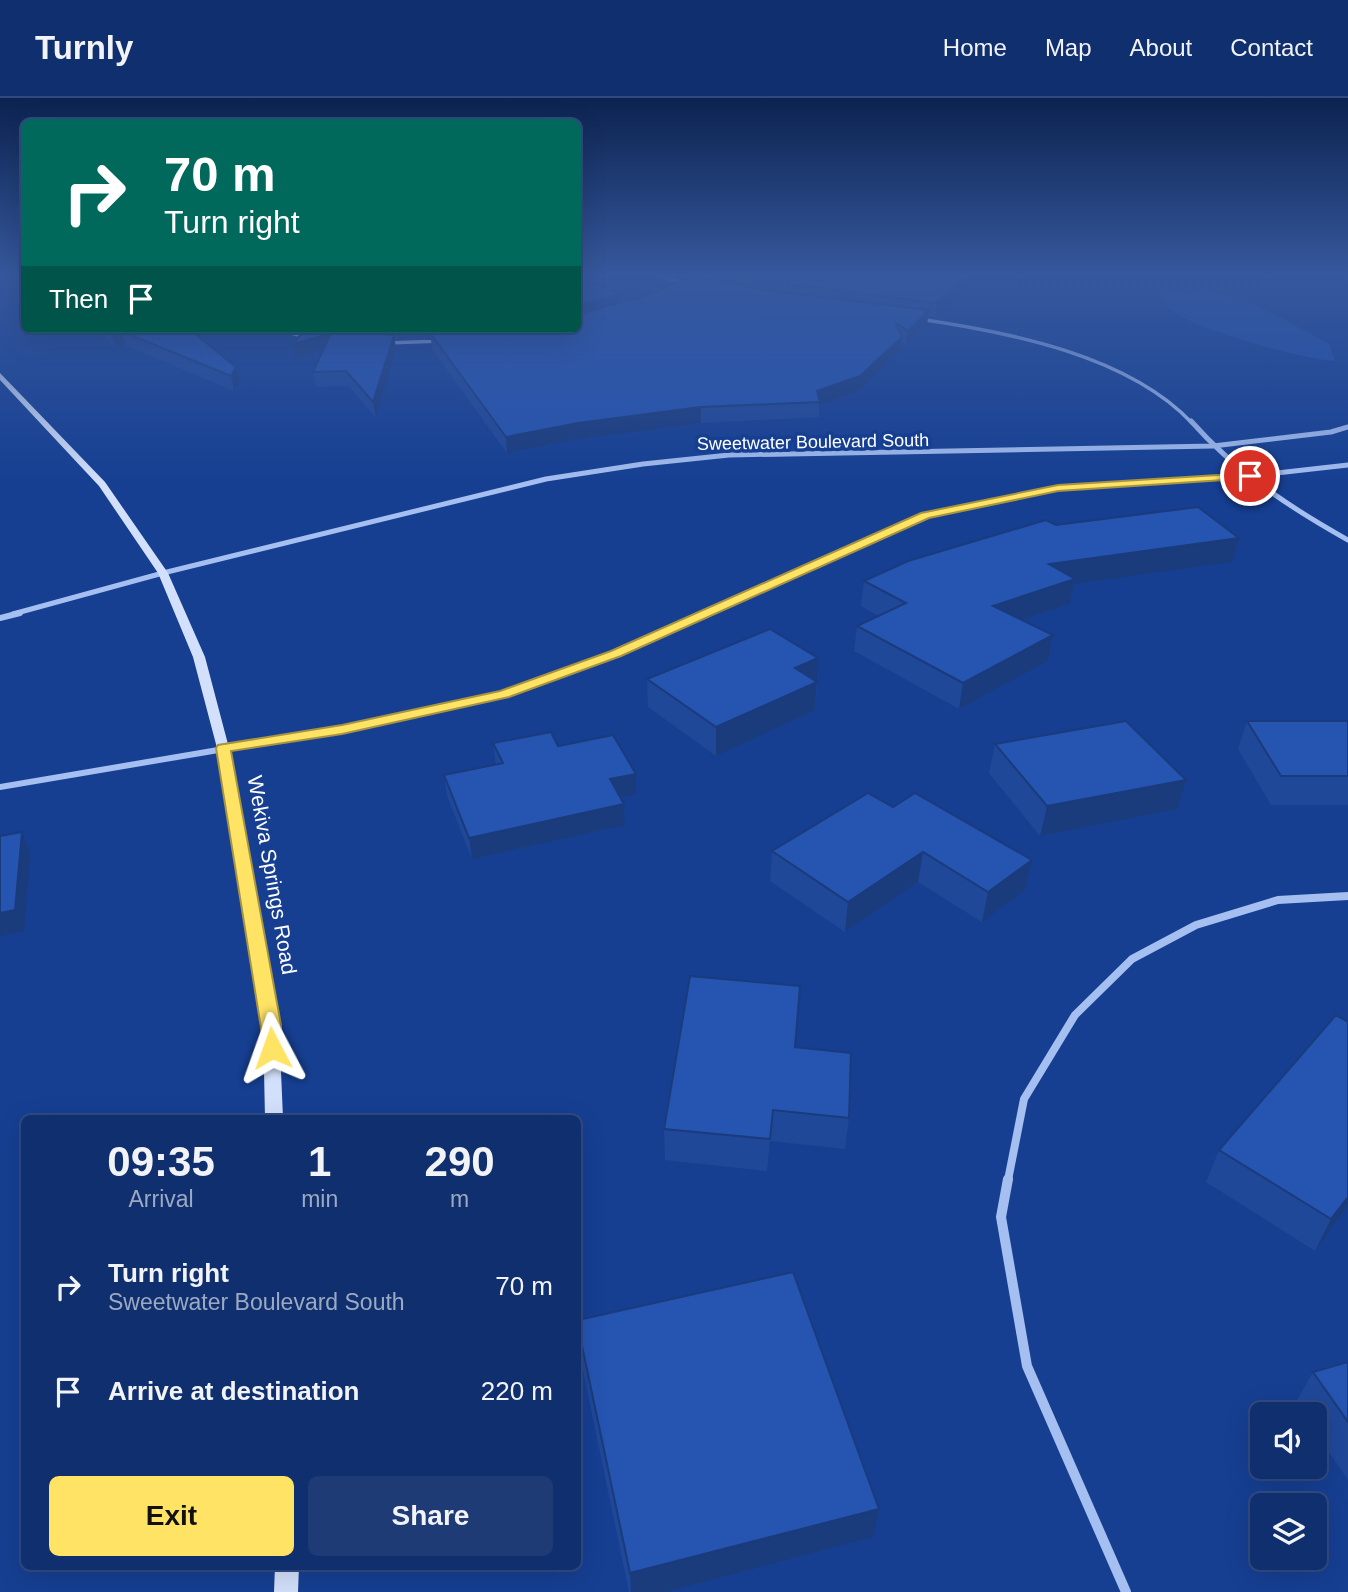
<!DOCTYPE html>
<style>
:root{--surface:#102f6e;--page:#1e3b76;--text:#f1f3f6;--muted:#9ca9c2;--line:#304a81;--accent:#ffe365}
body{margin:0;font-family:Helvetica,sans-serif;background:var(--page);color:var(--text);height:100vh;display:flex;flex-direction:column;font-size:26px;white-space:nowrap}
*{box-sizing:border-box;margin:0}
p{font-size:23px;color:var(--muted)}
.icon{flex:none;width:38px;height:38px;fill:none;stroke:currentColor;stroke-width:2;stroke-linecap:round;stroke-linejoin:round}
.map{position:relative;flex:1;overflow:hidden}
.side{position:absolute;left:21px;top:1017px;width:560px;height:455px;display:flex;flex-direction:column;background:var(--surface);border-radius:10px;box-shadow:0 7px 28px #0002,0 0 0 2px var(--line)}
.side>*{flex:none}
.top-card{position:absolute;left:21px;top:21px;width:560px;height:214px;border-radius:10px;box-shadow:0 7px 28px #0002,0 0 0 2px var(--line);background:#00695c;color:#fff;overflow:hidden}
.tools{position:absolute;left:1250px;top:1304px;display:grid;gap:14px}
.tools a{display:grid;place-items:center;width:77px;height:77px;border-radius:10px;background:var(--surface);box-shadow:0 7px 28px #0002,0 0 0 2px var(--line);font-size:35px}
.pin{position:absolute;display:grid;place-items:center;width:60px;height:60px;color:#fff;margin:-30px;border:4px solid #fff;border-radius:50%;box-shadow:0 2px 7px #0007}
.me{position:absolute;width:77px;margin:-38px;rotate:356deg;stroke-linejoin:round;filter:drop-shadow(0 0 5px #0008)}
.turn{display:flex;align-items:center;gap:24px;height:147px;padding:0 28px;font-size:32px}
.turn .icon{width:91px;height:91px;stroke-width:2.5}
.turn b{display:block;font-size:49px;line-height:60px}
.then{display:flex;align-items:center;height:66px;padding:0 28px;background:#0003;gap:14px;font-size:26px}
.eta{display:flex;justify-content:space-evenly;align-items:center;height:119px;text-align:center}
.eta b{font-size:42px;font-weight:600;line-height:49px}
.cta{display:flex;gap:14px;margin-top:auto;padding:14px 28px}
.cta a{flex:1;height:80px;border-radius:10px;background:var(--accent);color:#111;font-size:28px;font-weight:600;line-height:80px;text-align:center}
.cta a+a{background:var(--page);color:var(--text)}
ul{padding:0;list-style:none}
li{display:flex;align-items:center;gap:21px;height:105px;padding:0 28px}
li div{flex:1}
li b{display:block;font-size:26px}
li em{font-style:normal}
header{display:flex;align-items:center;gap:42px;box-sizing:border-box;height:98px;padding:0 35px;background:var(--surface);border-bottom:2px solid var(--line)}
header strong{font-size:33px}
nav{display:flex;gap:38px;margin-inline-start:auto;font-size:24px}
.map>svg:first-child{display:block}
</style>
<header>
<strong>Turnly</strong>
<nav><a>Home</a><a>Map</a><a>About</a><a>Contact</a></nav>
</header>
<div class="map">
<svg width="1348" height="1494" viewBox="0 0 1348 1494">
<rect width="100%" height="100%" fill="#163f92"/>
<!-- green -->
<path fill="#1f4fac" d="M1160,196C1178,196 1197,193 1215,196C1255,202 1294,227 1329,246L1335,263C1305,262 1189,230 1169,210C1165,207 1163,200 1160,196Z"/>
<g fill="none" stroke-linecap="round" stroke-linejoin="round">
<!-- minor-far4 -->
<g stroke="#a5bff1" stroke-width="3.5">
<polyline points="654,176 686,186"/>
<path d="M919,221C1008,234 1128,257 1192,325"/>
<polyline points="277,231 309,240"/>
<polyline points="387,245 441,243"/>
</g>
<!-- minor-far3 -->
<g stroke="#a5bff1" stroke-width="5">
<path d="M1191,323C1236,374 1289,409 1348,442"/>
<polyline points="13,516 163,475 546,381 643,366 729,357 1213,348 1331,334 1348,329"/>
<polyline points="704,516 925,417 1058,390 1250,378 1348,367"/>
</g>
<!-- minor-far2 -->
<g stroke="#a5bff1" stroke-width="6">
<polyline points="0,520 20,515"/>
<polyline points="0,689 342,631 504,596 616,556 708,515"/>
</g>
<!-- minor-far1 -->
<polyline stroke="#a5bff1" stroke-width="8" points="1008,1082 1024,1001 1075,917 1132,861 1196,827 1278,802 1348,798"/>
<!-- minor -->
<polyline stroke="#a5bff1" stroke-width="10" points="1008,1081 1001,1119 1027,1268 1126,1494"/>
<!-- secondary -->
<g fill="#d3e0fb" fill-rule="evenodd">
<polygon points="0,275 105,384 168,475 205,559 229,650 279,927 283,1020 265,1020 263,927 217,650 193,559 158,475 99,388 0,282"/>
<polygon points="275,1468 299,1468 298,1494 274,1494"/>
</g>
</g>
<!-- wall -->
<g fill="#204898">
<polygon points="684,176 969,176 968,187 935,219 928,218 927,226 906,247 901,244 900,253 859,293 819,307 819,319 701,325 579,341 507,355 432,251 431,242 426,242 418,231 578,231 620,205 645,198 688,180 684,179"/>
<polygon points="96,231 189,231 240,284 234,293 125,247 115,249"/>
<polygon points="305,231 403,231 399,243 395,243 396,252 376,320 349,288 316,289 313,274 323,253 296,261"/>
<polygon points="1056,427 1232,464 1074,486 1070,506 1022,522 1053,537 1048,563 959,611 854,553 857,528 879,518 861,508 864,483"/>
<polygon points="647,581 816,583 817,584 815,612 716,658 648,609"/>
<polygon points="1247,623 1348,623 1348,707 1271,707 1238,651"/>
<polygon points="493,645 558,648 636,676 636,696 620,700 624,706 625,727 472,761 447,698 444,677 496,667"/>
<polygon points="995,646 1177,711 1040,738 989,675"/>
<polygon points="893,709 1032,762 1025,792 982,824 918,784 845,834 770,783 772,753"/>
<polygon points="1348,924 1348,1108 1315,1153 1206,1084 1219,1052"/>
<polygon points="795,949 849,1020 845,1051 770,1043 767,1073 665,1062 664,1031"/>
<polygon points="578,1222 873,1439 666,1494 629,1494 579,1253"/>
<polygon points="1348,1264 1348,1382 1314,1332 1314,1316 1303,1316 1296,1304 1313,1274"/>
</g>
<!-- shaded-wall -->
<g fill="#1a3b7c">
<polygon points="967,176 969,176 968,187 935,219 937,205"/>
<polygon points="619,196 620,210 578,222 578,208"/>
<polygon points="929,212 927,226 906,247 908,233"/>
<polygon points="397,231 403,231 399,243"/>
<polygon points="425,231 515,231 431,236 431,242 426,242"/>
<polygon points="121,233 125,247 115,249 111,235"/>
<polygon points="331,235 333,249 296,261 293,246"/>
<polygon points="394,237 396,252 376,320 373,304"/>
<polygon points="902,239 900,253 859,293 819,307 817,293"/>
<polygon points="236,269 240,284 234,293 231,278"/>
<polygon points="701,309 701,325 579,341 507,355 506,339 578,325"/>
<polygon points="1239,440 1232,464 1074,486 1070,506 989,533 993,508 1049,466"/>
<polygon points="1053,537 1048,563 959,611 963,585"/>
<polygon points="818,560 815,612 716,658 716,629 795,570"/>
<polygon points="636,676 636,696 611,702 610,681"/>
<polygon points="1186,682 1177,711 1040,738 1047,708"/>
<polygon points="624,706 625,727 472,761 469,740"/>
<polygon points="22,734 30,755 24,833 0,838 0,815"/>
<polygon points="923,754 918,784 845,834 848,804"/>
<polygon points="1032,762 1025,792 982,824 988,794"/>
<polygon points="1348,1099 1348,1108 1315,1153 1331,1121"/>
<polygon points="879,1411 873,1439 666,1494 631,1494 630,1475"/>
</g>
<!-- building -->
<g fill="#2554b1" stroke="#1a3b7c" stroke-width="2">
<polygon points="731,176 967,176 937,205 764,183"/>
<polygon points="694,178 763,192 929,212 908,233 896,225 902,239 860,278 817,293 820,304 701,309 578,325 506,339 431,236 472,231 578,231 578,216 645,198"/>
<polygon points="578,179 619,196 578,208"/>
<polygon points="107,231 189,231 236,269 231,278 121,233 111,235"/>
<polygon points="305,231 320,231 394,237 373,304 346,273 313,274 331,235 293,246"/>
<polygon points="1198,409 1239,440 1049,466 1075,481 993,508 1053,537 963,585 857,528 906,505 864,483 908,463 1046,422 1056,427"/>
<polygon points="770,531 818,560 795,570 817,584 716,629 647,581"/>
<polygon points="1126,623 1186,682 1047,708 995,646"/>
<polygon points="1247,623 1348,623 1348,678 1281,678"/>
<polygon points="551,634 558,648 613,637 636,676 610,681 624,706 469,740 444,677 503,665 493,645"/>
<polygon points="868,695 893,709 915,695 1032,762 988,794 923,754 848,804 772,753"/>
<polygon points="22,734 15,812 0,815 0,738"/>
<polygon points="690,878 800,888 795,949 851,955 849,1020 773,1012 770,1041 664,1031"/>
<polygon points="1336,917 1348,924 1348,1099 1331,1121 1219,1052"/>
<polygon points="793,1174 879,1411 630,1475 578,1229 578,1222"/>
<polygon points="1348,1264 1348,1324 1313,1274"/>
</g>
<!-- sky -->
<linearGradient id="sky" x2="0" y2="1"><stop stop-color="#0c2350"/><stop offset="0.46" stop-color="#36589d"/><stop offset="1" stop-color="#36589d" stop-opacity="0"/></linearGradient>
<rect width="1348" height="385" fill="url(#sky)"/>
<!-- route -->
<polygon fill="#ffe365" stroke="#a69442" stroke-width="2" points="1250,375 1254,376 1254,380 1058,393 929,420 621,558 509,599 342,636 231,653 281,927 281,950 272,958 265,955 216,650 218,647 342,627 500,593 611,553 921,415 1058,387"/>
<g text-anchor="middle" stroke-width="7" stroke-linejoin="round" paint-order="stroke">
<!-- far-street labels -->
<g font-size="18" fill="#fff" stroke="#163f92">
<text transform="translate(813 344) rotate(-1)" y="6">Sweetwater Boulevard South</text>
</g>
<!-- street labels -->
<g font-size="21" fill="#fff" stroke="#163f92">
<text transform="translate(272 777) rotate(80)" y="7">Wekiva Springs Road</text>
</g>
</g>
</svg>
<div class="tools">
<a><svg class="icon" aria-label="sound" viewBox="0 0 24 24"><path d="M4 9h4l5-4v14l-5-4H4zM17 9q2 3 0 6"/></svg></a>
<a><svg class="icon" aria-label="layers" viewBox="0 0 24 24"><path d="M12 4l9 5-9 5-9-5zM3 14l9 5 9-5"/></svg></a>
</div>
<div class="pin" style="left:1250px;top:378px;background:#d93025"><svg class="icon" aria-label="arrive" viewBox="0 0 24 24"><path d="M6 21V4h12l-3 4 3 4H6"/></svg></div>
<svg class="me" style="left:272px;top:950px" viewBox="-20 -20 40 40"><path d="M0-17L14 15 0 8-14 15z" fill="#ffe365" stroke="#fff" stroke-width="4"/></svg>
<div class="top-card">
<div class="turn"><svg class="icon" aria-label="right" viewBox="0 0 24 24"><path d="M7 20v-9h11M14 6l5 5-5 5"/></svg><div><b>70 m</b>Turn right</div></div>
<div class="then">Then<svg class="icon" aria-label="arrive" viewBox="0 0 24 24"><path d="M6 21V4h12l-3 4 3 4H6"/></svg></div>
</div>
<section class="side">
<div class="eta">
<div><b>09:35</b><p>Arrival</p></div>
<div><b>1</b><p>min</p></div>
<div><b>290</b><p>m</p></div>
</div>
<ul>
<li><svg class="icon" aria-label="right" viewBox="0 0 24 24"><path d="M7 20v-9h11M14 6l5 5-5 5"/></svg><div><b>Turn right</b><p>Sweetwater Boulevard South</p></div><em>70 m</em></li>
<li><svg class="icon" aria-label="arrive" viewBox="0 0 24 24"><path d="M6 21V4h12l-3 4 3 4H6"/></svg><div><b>Arrive at destination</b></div><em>220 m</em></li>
</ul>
<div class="cta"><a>Exit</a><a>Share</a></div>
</section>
</div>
